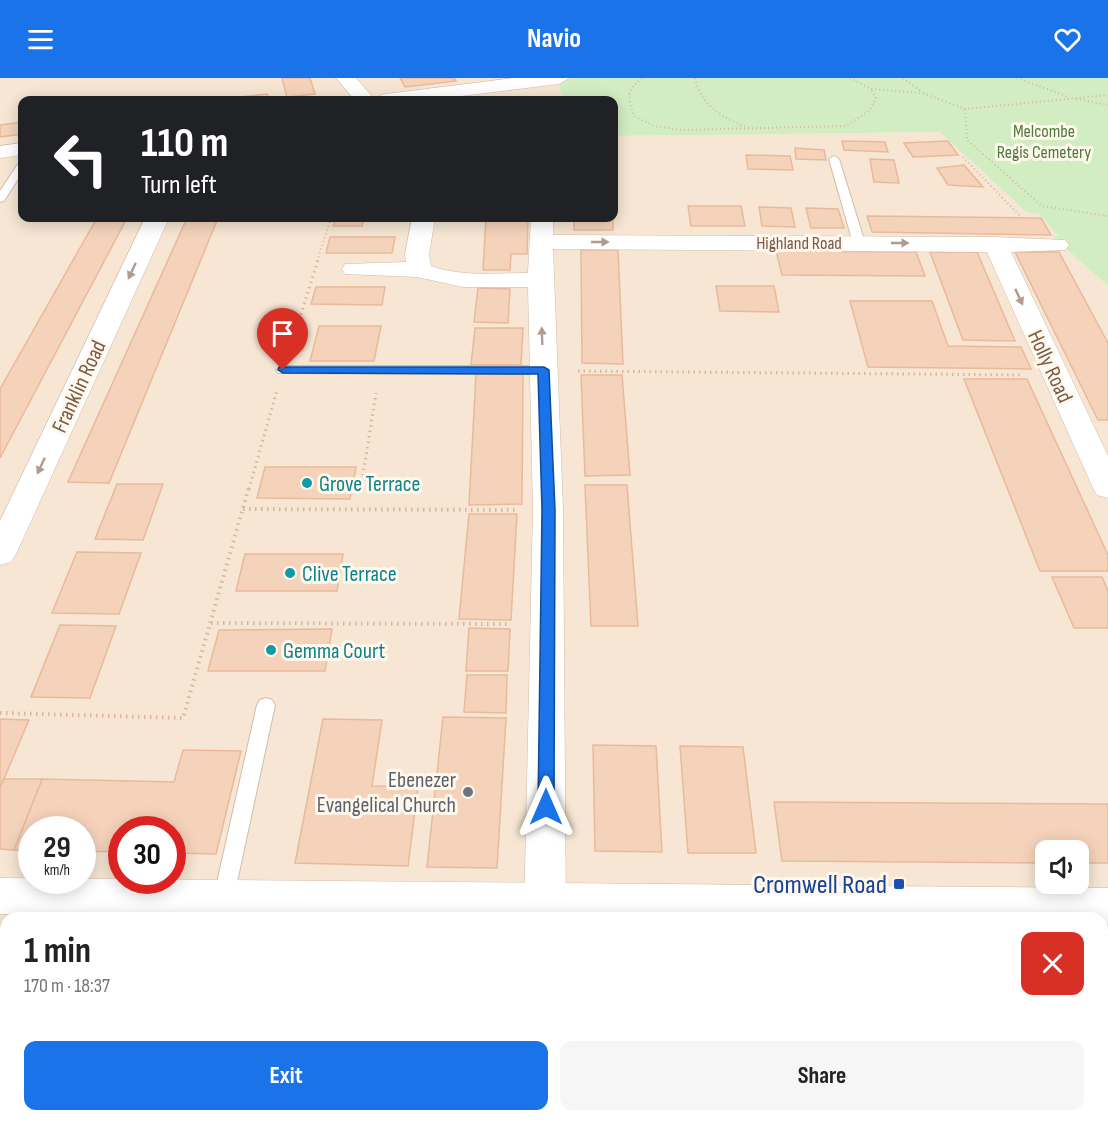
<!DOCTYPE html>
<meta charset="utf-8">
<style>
:root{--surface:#fff;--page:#f6f6f6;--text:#222;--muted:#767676;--accent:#1a73e8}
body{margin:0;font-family:"Sofia Sans Condensed",sans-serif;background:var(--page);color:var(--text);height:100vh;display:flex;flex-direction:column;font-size:22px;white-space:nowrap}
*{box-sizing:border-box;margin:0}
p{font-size:20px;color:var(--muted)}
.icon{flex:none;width:33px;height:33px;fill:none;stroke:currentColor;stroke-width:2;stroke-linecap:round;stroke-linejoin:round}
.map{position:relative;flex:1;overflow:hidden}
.sheet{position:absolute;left:0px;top:834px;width:1108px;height:210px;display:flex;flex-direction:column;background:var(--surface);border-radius:18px 18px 0 0;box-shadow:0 3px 15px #0003}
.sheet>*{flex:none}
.banner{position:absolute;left:18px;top:18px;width:600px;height:126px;border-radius:12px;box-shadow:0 3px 15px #0003;background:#202124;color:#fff;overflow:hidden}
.tools{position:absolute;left:1035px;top:762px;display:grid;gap:12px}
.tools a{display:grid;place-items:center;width:54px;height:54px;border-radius:12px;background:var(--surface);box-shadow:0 3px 15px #0003;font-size:30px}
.speed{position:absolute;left:18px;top:738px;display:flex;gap:12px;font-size:30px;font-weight:700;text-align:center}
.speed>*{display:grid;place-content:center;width:78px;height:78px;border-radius:50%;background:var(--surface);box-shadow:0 3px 15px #0003;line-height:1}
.speed small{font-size:15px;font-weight:400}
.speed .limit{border:9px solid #d22;background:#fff;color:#111}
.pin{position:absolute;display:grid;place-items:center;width:51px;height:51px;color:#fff;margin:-62px -26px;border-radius:50% 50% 50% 0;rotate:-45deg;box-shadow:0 0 6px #0007}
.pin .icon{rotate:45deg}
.me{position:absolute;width:66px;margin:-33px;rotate:0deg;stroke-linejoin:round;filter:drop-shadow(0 0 4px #0008)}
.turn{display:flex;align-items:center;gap:21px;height:126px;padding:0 24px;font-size:27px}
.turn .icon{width:78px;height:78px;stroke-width:2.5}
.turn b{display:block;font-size:42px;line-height:51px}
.round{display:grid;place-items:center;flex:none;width:63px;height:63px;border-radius:12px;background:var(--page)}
.summary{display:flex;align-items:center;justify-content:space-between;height:102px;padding:0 24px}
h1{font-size:36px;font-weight:700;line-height:45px}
.button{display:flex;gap:12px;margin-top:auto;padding:12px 24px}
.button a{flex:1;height:69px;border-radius:12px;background:var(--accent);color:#fff;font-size:24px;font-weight:700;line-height:69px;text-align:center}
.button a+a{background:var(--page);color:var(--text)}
header{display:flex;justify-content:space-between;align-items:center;height:78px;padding:0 24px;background:var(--accent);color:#fff;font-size:27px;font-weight:700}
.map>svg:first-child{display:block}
</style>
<header><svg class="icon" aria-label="menu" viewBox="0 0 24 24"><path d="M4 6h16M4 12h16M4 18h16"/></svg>Navio<svg class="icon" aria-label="heart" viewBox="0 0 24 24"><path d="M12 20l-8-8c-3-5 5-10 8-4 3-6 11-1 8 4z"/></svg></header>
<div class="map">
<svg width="1108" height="1044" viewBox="0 0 1108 1044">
<rect width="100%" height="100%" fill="#fef4e6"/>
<!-- residential -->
<path fill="#f6e6d3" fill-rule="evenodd" d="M0,0H559L557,4L564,22H22V140H614V58L940,54L1026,134L1039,136L1059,158L1054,160L1108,208V1044H0ZM32,752H82V802H32ZM122,752H172V802H122ZM1046,772H1078V806H1046ZM6,840H1102V1038H6Z"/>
<!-- green -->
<polygon fill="#d3edc3" points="573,0 1108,0 1108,208 1053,159 1059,158 1039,136 1026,134 940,54 614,58 614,22 564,22 557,3"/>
<!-- building -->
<g fill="#f5d3bb" stroke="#e9b99b" stroke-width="1.5">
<polygon points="282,0 310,0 315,16 287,19"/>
<polygon points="400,0 454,0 456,3 405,9"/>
<polygon points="267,16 269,22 211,22"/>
<polygon points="22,44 22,56 0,59 0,47"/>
<polygon points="842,63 885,64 888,74 844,72"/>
<polygon points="948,63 958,77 913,79 904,65"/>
<polygon points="795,70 824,72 826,82 796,81"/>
<polygon points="746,77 790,78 793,92 748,91"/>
<polygon points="870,81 894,82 899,105 874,104"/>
<polygon points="964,87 983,109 948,107 937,90"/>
<polygon points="688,128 741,128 745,148 691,148"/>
<polygon points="759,129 791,130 795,149 762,148"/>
<polygon points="806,130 838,131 844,150 811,150"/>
<polygon points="867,138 1041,140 1051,157 872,154"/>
<polygon points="97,140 127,140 0,380 0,311"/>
<polygon points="187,140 218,140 109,405 68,404"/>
<polygon points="336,140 364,140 362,148 333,148"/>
<polygon points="486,140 515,140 515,143 528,143 527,176 511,176 510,192 483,192"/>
<rect x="574" y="140" width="39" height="12"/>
<polygon points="330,159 395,159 392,175 326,175"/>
<polygon points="581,172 618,172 623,286 582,285"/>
<polygon points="776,173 916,174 925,198 782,197"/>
<polygon points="930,174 977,174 1015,263 963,262"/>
<polygon points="1015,174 1059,174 1108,265 1108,342 1098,342"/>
<polygon points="716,208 774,208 779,234 720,233"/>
<polygon points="316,209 385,209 382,227 311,226"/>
<polygon points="478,210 510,211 508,245 474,244"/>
<polygon points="850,223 932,223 948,268 1021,269 1031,291 868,289"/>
<polygon points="319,248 381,248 374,283 310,283"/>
<polygon points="475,250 523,250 521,287 471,287"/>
<polygon points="476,296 523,296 522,426 469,427"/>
<polygon points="581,297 622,297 630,397 585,398"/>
<polygon points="964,301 1027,301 1108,477 1108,493 1040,493"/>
<polygon points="265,389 356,389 350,421 257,420"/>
<polygon points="117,406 163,406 143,462 95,461"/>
<polygon points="585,407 627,407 638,548 591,548"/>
<polygon points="469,436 517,436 511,542 459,541"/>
<polygon points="77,474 141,475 119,536 52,535"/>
<polygon points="245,476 343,476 337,513 236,513"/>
<polygon points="1052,499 1102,499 1108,513 1108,550 1074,550"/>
<polygon points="60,547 116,548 90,620 31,619"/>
<polygon points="469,550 510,551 508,593 466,593"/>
<polygon points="332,551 325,593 208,593 219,552"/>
<polygon points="467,597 507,597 506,635 464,634"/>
<polygon points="443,639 506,640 497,790 427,789"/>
<polygon points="0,641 29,642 0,710"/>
<polygon points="323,641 382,642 372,708 418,709 408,788 295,785"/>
<polygon points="593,667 656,668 662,774 595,773"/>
<polygon points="680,668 743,669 756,775 688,775"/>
<polygon points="183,672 241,673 216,776 172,775 172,752 122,752 122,774 82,773 82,752 32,752 32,772 14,772 42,701 174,704"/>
<polygon points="4,701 42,701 14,772 0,771 0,710"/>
<polygon points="774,724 1108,726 1108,785 1078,785 1078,772 1046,772 1046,785 782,783"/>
<rect x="0" y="867" width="6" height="58"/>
<rect x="1102" y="899" width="6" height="50"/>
<polygon points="217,1038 261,1038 260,1044 241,1044 242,1040"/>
<rect x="561" y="1038" width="54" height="6"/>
</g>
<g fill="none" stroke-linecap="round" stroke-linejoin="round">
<defs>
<g id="service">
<polygon points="834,78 839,81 865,165 863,168 853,165 829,81"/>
<polygon points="22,85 22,95 4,123 0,124 0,113 18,86"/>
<polygon points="283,288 544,288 551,292 544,296 278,295 276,292"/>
<polygon points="266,620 272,622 275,627 234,818 231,824 224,827 217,824 214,818 257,627 260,622"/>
<polygon points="877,1038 901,1038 903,1044 879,1044"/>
</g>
<g id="minor">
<polygon points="336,0 356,0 375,22 355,22"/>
<polygon points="513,0 569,0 559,6 429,22 376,22 379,18 386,16"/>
<polygon points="22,65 22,77 0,80 0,68"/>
<polygon points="145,140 169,140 16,476 11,484 0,487 0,443"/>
<path d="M412,140H435L429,176L431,188C462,199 496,195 528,195L531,140H553V157L995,159L1065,162L1069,167L1065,172L1011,174L1108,378V420L1097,417L1093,410L987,174L553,171L563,432L566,840H524L533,432L528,209H463L417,199L345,196L342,191L345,186L406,184L405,176Z"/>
<polygon points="511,1038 557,1038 556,1044 510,1044"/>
</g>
<polygon id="tertiary" points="0,800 1108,810 1108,846 1102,846 1102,840 0,836"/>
</defs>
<!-- service casing -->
<use href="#service" stroke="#d0bcaa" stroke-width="2"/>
<!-- minor casing -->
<use href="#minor" stroke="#d0bcaa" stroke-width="1"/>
<!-- tertiary casing -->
<use href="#tertiary" stroke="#d0bcaa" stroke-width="1"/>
<!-- path-far2 -->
<g stroke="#dab69e" stroke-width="2" stroke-dasharray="1 3" stroke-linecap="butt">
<path d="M642,0C625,14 628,18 634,38L654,48L682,52L846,48L870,32L876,20L871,11"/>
<path d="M695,0C700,27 725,42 750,50"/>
<polyline points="850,0 871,11 923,15 965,31 1108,17"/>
<polyline points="903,0 922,14"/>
<polyline points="1017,0 1069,19"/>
<polyline points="1076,21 1108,27"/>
<polyline points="965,31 967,62 1042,128 1108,138"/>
<polyline points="963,79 1021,139"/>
<polyline points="317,183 331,140"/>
</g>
<!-- path-far1 -->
<g stroke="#dab69e" stroke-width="3" stroke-dasharray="1.5 4" stroke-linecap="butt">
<polyline points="291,268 318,182"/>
<polyline points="578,293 1020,297"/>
<polyline points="362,403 376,315"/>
<polyline points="249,411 277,312"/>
</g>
<!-- path -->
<g stroke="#dab69e" stroke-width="4" stroke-dasharray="1.5 4.5" stroke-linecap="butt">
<polyline points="243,431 515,432"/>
<polyline points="211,545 511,546"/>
<polyline points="0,635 183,640 249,409"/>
</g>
<!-- service -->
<use href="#service" fill="#fff" fill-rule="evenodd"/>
<!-- minor -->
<use href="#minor" fill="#fff" fill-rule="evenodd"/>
<!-- tertiary -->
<use href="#tertiary" fill="#fff" fill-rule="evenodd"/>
</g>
<!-- one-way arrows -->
<defs><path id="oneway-solid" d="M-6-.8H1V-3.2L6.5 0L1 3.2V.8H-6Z" transform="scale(1.5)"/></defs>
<g fill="#af9c91">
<use href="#oneway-solid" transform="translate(600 164)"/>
<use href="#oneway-solid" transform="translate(900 165)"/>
<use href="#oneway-solid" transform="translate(132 193) rotate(115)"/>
<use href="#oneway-solid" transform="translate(1019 219) rotate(65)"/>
<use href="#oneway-solid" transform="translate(542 258) rotate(-92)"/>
<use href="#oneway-solid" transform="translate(41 388) rotate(115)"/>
</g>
<!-- route -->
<polygon fill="#1a73e8" stroke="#114b97" stroke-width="1.5" points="279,289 544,289 549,292 555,432 554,729 552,734 546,736 538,729 542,432 538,296 283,295 278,292"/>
<!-- markers -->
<g fill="#0f9aa8" stroke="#fff8ed" stroke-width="2">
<circle cx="307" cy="405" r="6"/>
<circle cx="290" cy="495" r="6"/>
<circle cx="271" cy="572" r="6"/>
</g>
<circle fill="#6b7280" stroke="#fff8ed" stroke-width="2" cx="468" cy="714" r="6"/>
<rect fill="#1a4fb4" stroke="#fff8ed" stroke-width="2" x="893" y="800" width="12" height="12" rx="3"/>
<g text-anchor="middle" stroke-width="6" stroke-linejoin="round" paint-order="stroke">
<!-- far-park labels -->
<g font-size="18" fill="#4e7a3d" stroke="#fff8ed">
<text x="1044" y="59">Melcombe<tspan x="1044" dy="21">Regis Cemetery</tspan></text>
</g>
<!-- far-street labels -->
<g font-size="18" fill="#795a48" stroke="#fff8ed">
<text x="799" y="171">Highland Road</text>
</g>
<!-- street labels -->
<g font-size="22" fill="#795a48" stroke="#fff8ed">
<text transform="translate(1051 288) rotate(65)" y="8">Holly Road</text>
<text transform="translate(78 308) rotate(-65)" y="8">Franklin Road</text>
</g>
<!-- culture labels -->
<g font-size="22" fill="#0d838f" stroke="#fff8ed" text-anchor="start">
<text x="319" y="413">Grove Terrace</text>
<text x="302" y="503">Clive Terrace</text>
<text x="283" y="580">Gemma Court</text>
</g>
<!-- worship labels -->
<g font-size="22" fill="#5b616d" stroke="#fff8ed" text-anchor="end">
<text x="456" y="709">Ebenezer<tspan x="456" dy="25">Evangelical Church</tspan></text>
</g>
<!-- near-transit labels -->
<g font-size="27" fill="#164399" stroke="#fff8ed" text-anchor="end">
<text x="887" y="815">Cromwell Road</text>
</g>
</g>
</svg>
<div class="tools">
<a><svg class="icon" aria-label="sound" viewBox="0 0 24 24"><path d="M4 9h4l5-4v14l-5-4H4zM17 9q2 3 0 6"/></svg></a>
</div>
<div class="speed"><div>29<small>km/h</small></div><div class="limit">30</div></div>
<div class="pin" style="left:283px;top:292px;background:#d93025"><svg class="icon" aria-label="arrive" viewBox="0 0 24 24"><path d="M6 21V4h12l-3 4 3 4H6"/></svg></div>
<svg class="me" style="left:546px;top:729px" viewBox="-20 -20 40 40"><path d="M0-17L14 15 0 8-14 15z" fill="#1a73e8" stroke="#fff" stroke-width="4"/></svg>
<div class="banner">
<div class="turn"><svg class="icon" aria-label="left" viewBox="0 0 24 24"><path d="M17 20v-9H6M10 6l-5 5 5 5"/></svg><div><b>110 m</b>Turn left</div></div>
</div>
<section class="sheet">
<div class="summary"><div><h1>1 min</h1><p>170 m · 18:37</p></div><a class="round" style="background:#d93025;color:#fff"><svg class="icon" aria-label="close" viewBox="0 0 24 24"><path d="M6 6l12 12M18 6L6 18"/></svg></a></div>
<div class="button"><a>Exit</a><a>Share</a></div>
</section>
</div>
